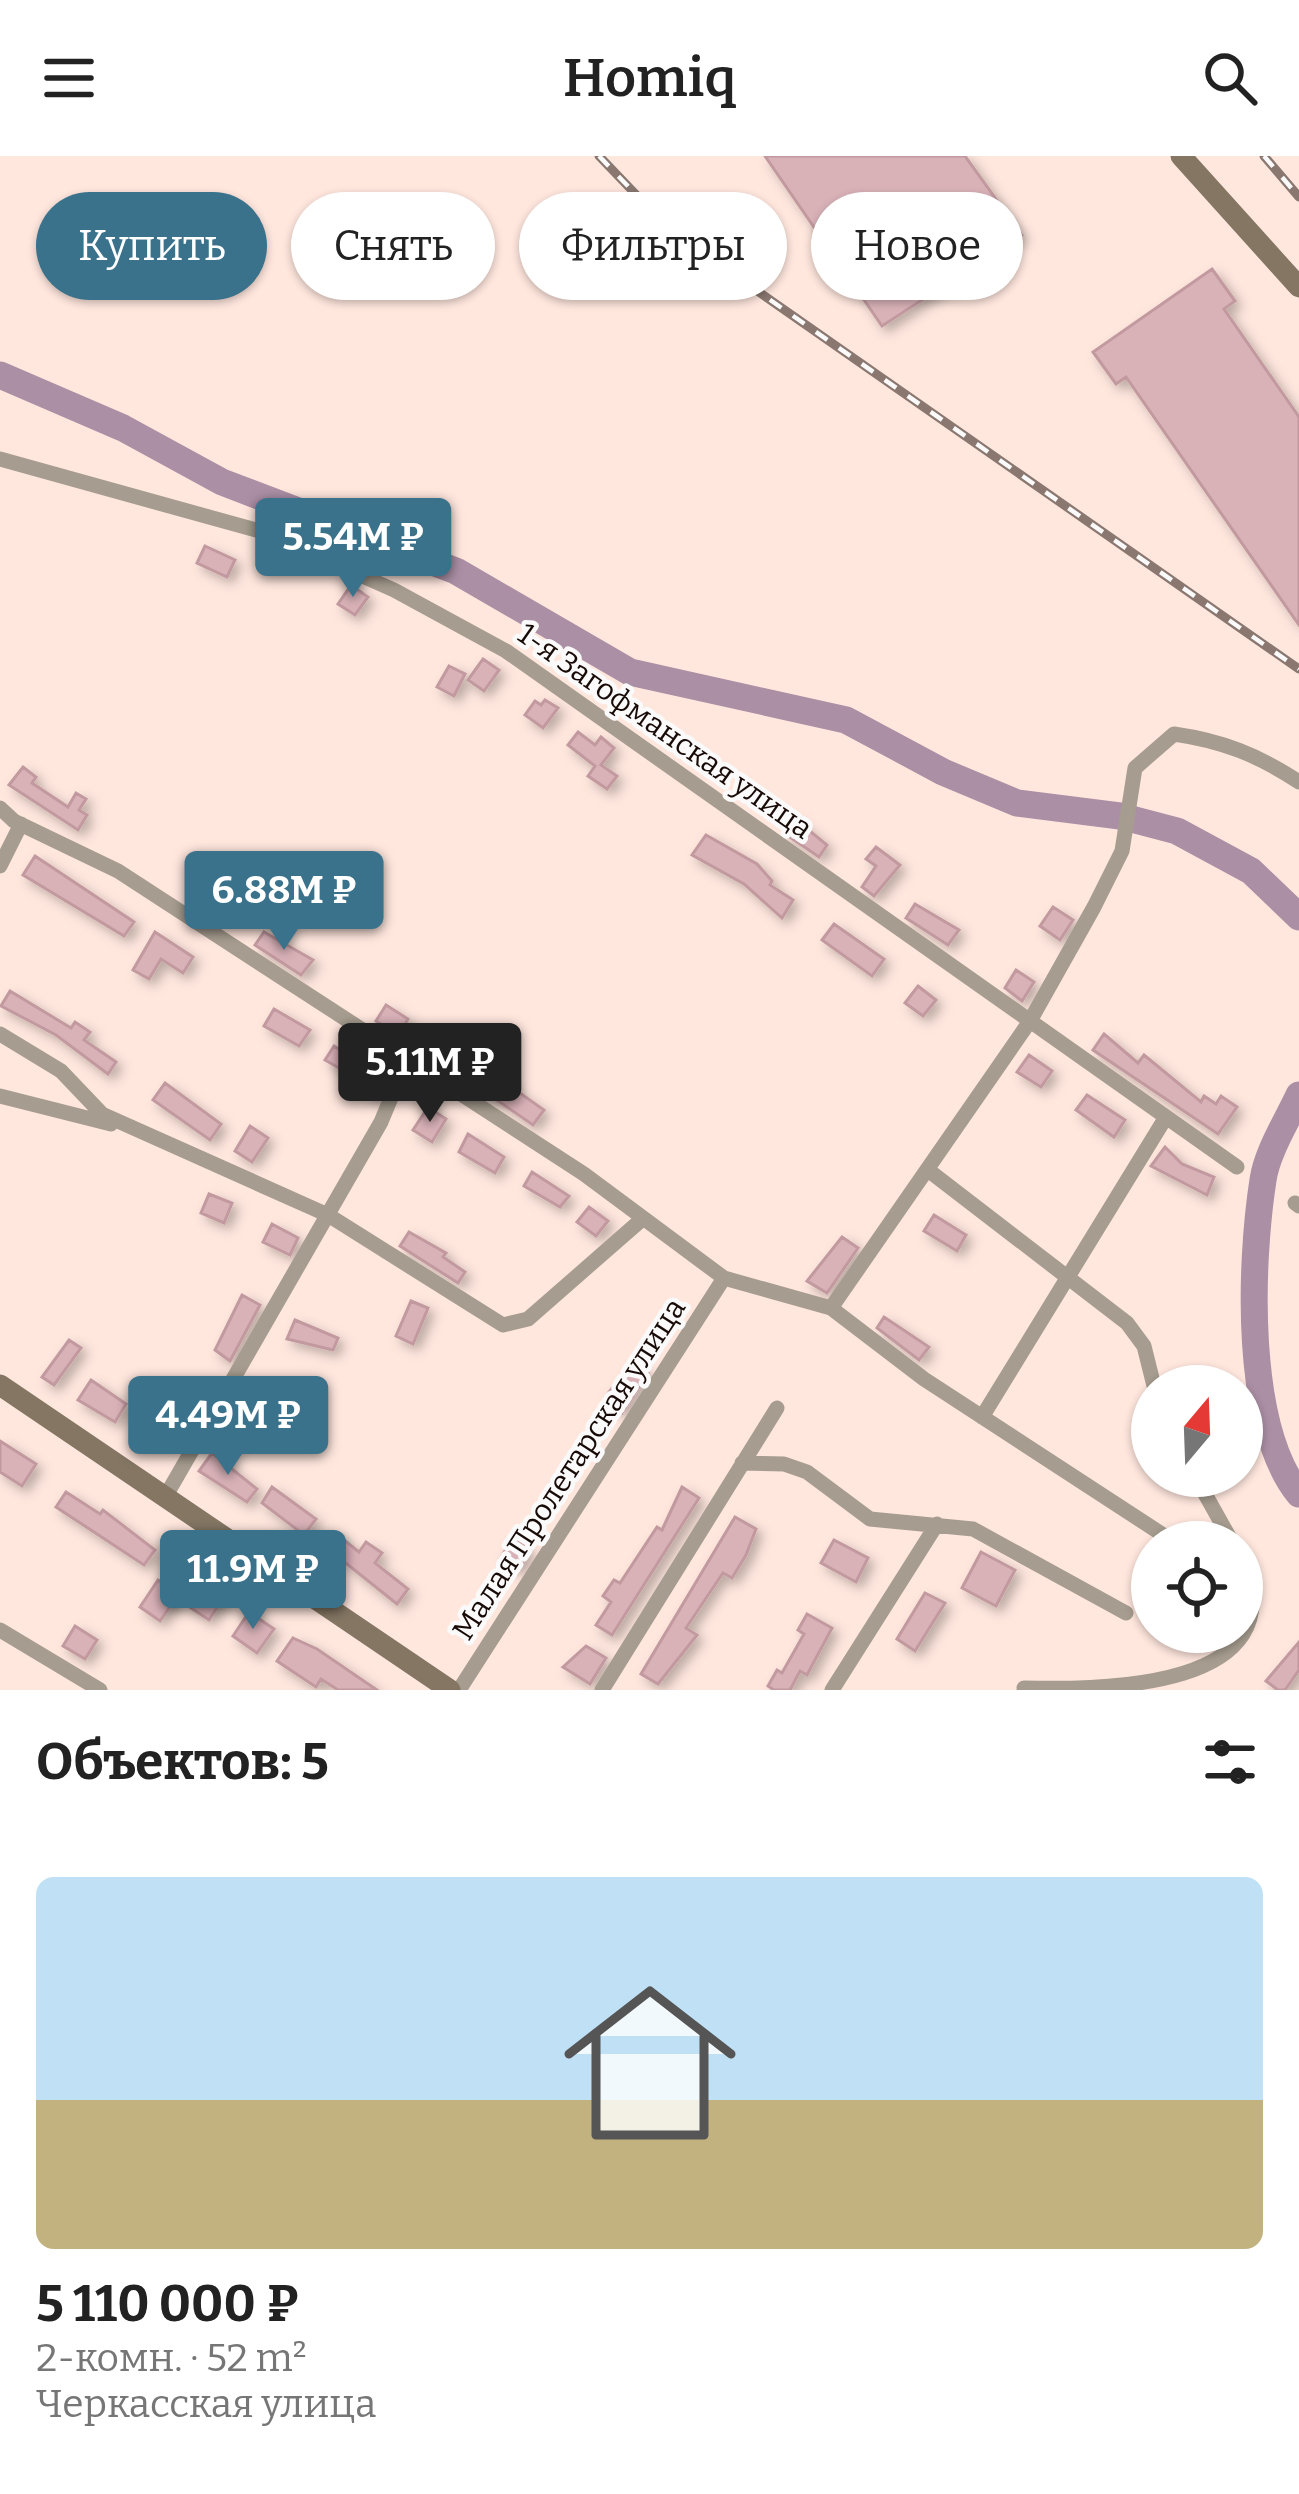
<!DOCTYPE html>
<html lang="ru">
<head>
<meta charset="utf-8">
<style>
  :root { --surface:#fff; --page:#f6f6f6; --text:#222; --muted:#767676; --accent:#3a728c }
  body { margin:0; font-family:Bitter,serif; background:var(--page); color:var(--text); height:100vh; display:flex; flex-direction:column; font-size:45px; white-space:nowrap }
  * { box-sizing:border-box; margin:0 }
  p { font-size:39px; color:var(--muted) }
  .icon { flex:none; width:66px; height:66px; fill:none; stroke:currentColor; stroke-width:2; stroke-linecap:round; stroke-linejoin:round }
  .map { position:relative; height:1534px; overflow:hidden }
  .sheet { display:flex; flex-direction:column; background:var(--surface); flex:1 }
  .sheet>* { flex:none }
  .guide { position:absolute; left:36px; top:36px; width:1227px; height:108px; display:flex; gap:24px }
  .needle { width:78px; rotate:19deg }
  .buttons { position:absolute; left:1131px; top:1209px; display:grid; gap:24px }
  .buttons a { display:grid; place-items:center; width:132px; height:132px; border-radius:50%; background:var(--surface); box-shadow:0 3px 9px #0004; font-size:60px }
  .price { position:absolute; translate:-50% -102px; padding:0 27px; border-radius:12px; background:var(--accent); color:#fff; font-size:39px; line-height:78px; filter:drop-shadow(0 3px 6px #0008) }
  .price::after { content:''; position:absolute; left:50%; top:72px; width:36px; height:27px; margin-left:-18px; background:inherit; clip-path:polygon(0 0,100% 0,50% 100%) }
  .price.current { background:#222; color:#fff }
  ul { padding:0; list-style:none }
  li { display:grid; align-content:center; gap:24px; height:636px; padding:0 36px }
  li span { display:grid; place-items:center; height:372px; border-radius:18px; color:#555 }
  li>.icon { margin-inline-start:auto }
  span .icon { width:216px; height:216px; fill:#fffc; stroke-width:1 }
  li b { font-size:51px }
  h2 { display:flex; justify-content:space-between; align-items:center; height:144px; padding:0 36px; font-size:51px }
  .pill { padding:0 42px; border-radius:54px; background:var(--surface); box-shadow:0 3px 9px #0004; font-size:42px; line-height:108px }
  .pill.current { background:var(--accent); color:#fff }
  header { display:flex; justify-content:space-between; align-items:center; height:156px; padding:0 36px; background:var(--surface); font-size:54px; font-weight:600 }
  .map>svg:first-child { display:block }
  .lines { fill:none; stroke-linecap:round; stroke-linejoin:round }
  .river { stroke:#ab8fa5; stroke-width:27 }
  .building { fill:#d9b2b8; stroke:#c1999f; stroke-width:3; filter:url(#shadow) }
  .minor { stroke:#a69c8f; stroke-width:15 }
  .secondary { stroke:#847663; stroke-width:21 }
  .rail-casing { stroke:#897770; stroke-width:9 }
  .rail { stroke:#fafafa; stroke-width:4.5; stroke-dasharray:14; stroke-linecap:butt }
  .labels { text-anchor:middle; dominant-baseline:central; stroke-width:9; stroke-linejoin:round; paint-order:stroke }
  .street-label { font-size:30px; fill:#180b07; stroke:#fafafa }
</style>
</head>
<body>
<header><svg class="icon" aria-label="menu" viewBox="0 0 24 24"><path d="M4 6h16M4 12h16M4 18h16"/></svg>Homiq<svg class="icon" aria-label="search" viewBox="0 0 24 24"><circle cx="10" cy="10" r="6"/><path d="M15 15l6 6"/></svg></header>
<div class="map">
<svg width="1299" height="1534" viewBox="0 0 1299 1534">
  <defs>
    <filter id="shadow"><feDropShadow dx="5.5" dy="5.5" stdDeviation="6" flood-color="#0004"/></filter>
  </defs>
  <rect width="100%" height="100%" fill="#ffe7de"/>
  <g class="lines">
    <path class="river" d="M0,219l123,53 99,54 234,89 174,101 216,48 97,52 74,31 103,13 57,15 74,40 48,46
      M1299,939c-12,26 -32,57 -36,85 -13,84 -19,246 36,314"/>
  </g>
  <path class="building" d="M765,0h200l57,79 -140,91z
    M1212,113l23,32 -11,8 75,108v208l-173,-248 -10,7 -23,-32z
    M205,390l30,14 -8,17 -30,-14z
    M351,429l17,12 -13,18 -17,-11z
    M483,503l16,11 -15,21 -16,-11z
    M449,510l16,8 -11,22 -17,-9z
    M545,544l13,8 -15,20 -18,-13 10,-14 6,4z
    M578,576l17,13 6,-8 13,11 -13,17 16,11 -10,13 -19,-13 7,-10 -27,-21z
    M23,611l13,10 -4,6 36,24 8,-14 10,6 -7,11 8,5 -9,15 -69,-45z
    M794,662l33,27 -8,12 -35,-24z
    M706,679l51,29 15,17 -2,4 23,15 -11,18 -38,-34 -52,-29z
    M876,691l24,18 -26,31 -12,-9 14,-21 -10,-7z
    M35,700l99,66 -10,14 -101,-61z
    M915,748l44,26 -11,15 -42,-27z
    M1053,751l20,13 -13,20 -20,-14z
    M834,768l50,35 -12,17 -50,-36z
    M155,776l38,25 -10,16 -22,-14 -12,20 -16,-9z
    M264,776l49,28 -12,15 -46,-30z
    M1016,814l18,12 -12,19 -17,-13z
    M918,830l18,14 -13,16 -18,-13z
    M10,835l61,37 4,-6 15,10 -6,8 32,22 -8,12 -52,-39 -55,-29z
    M386,849l22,14 -9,16 -23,-14z
    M274,853l36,21 -11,16 -35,-20z
    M1104,878l34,29 6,-8 57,47 3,-6 12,8 5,-8 16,11 -19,27 -125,-84z
    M334,890l52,33 -8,19 -13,-8 4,-5 -44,-25z
    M1029,899l23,16 -11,16 -24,-15z
    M486,913l58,41 -11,15 -58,-40z
    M165,927l56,41 -11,16 -57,-40z
    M1087,939l38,25 -11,17 -38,-27z
    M428,951l18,12 -14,23 -19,-12z
    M250,970l18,12 -16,24 -17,-11z
    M468,978l36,23 -9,16 -36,-21z
    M1165,991l17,17 32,13 -7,18 -56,-29z
    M532,1016l37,24 -9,11 -36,-21z
    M209,1038l23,9 -8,20 -23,-10z
    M589,1051l19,14 -12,15 -19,-14z
    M934,1059l32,20 -9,16 -33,-20z
    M272,1068l26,14 -8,17 -27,-13z
    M409,1076l37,21 -3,4 22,15 -7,11 -58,-37z
    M842,1081l16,11 -31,45 -20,-12z
    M242,1139l18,10 -30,56 -15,-11z
    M411,1145l17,7 -15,36 -17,-8z
    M884,1161l45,30 -10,13 -42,-32z
    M295,1164l43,18 -5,12 -46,-11z
    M69,1184l12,8 -27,37 -12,-8z
    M633,1206l15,11 -26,40 -17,-16z
    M91,1224l35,24 -11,18 -37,-22z
    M0,1285l36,23 -14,22 -22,-14z
    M212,1297l45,36 -10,13 -48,-31z
    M272,1331l44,32 -12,16 -42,-32z
    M682,1331l17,11 -87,137 -16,-10 15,-23 -8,-6 11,-16 6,3 37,-56 5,3z
    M66,1336l34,22 3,-4 52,40 -11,15 -88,-58z
    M735,1361l21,12 -10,26 -14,23 -9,-5 -37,55 11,7 -39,49 -17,-10z
    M338,1379l21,17 7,-10 16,11 -7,10 33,26 -11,15 -70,-56z
    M512,1383l18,11 -12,20 -18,-11z
    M834,1384l34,18 -12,24 -35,-19z
    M981,1396l34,18 -19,36 -34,-18z
    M158,1424l21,14 -19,27 -20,-14z
    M204,1425l21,14 -16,25 -21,-14z
    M925,1437l20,10 -30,48 -18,-12z
    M249,1456l25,17 -17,24 -24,-17z
    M807,1458l25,14 -25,47 -7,-4 -10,19h-16l-6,-4 9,-16 5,3 22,-39 -6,-4z
    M75,1470l22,14 -12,19 -22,-13z
    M293,1482l24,11 60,41h-39l-17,-11 -5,8 -39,-26z
    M1299,1486v28l-14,20h-7l-12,-9z
    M586,1490l20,12 -16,26 -27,-17z"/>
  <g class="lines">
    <path class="minor" d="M0,303l263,73 131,58 112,61 731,516
      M0,652l14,13 104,50 466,303 140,104 107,30 93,71 250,163
      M0,710l21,-42
      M0,878l61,37 41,43 226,101 175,110 25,-6 112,-98
      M0,940l111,28
      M928,1014l199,153 17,23 10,40
      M1295,1047l4,3
      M831,1152l199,-287 64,-114 28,-56 13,-83 39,-34c49,7 84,21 125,48
      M982,1261l184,-300
      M742,1307l42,1 23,8 63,47 103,10 153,84
      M1195,1320l37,66
      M164,1343l217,-377 26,-63
      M0,1474l100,60
      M1024,1532c76,2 275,2 218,-129
      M459,1534l265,-412
      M602,1534l175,-282
      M832,1534l105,-166"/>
    <path class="secondary" d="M1181,0l118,131
      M0,1229l450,305"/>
    <g class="rail-casing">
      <path id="rail" d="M599,0l47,49 67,55 586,409
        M1264,0l35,41"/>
    </g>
    <use href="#rail" class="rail"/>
  </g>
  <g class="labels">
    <g class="street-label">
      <text transform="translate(665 575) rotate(35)">1-я Загофманская улица</text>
      <text transform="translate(569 1313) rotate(-57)">Малая Пролетарская улица</text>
    </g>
  </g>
</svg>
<div class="buttons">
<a><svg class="needle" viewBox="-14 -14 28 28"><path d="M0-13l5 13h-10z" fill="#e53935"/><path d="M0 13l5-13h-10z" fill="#767676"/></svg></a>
<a><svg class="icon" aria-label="locate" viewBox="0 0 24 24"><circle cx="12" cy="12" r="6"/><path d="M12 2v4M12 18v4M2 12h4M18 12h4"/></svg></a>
</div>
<b class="price" style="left:353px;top:444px">5.54M ₽</b>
<b class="price" style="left:284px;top:797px">6.88M ₽</b>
<b class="price current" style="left:430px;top:969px">5.11M ₽</b>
<b class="price" style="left:228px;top:1322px">4.49M ₽</b>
<b class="price" style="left:253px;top:1476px">11.9M ₽</b>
<div class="guide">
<a class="pill current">Купить</a>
<a class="pill">Снять</a>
<a class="pill">Фильтры</a>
<a class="pill">Новое</a>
</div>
</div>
<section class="sheet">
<h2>Объектов: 5<svg class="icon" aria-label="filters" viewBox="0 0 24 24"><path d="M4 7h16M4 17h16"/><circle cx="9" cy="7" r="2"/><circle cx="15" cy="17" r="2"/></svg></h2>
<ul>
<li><span style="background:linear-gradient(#bfe0f5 60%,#c2b280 0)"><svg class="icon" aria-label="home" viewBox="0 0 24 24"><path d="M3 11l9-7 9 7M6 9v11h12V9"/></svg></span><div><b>5 110 000 ₽</b><p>2-комн. · 52 m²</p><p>Черкасская улица</p></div></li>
</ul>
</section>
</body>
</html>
